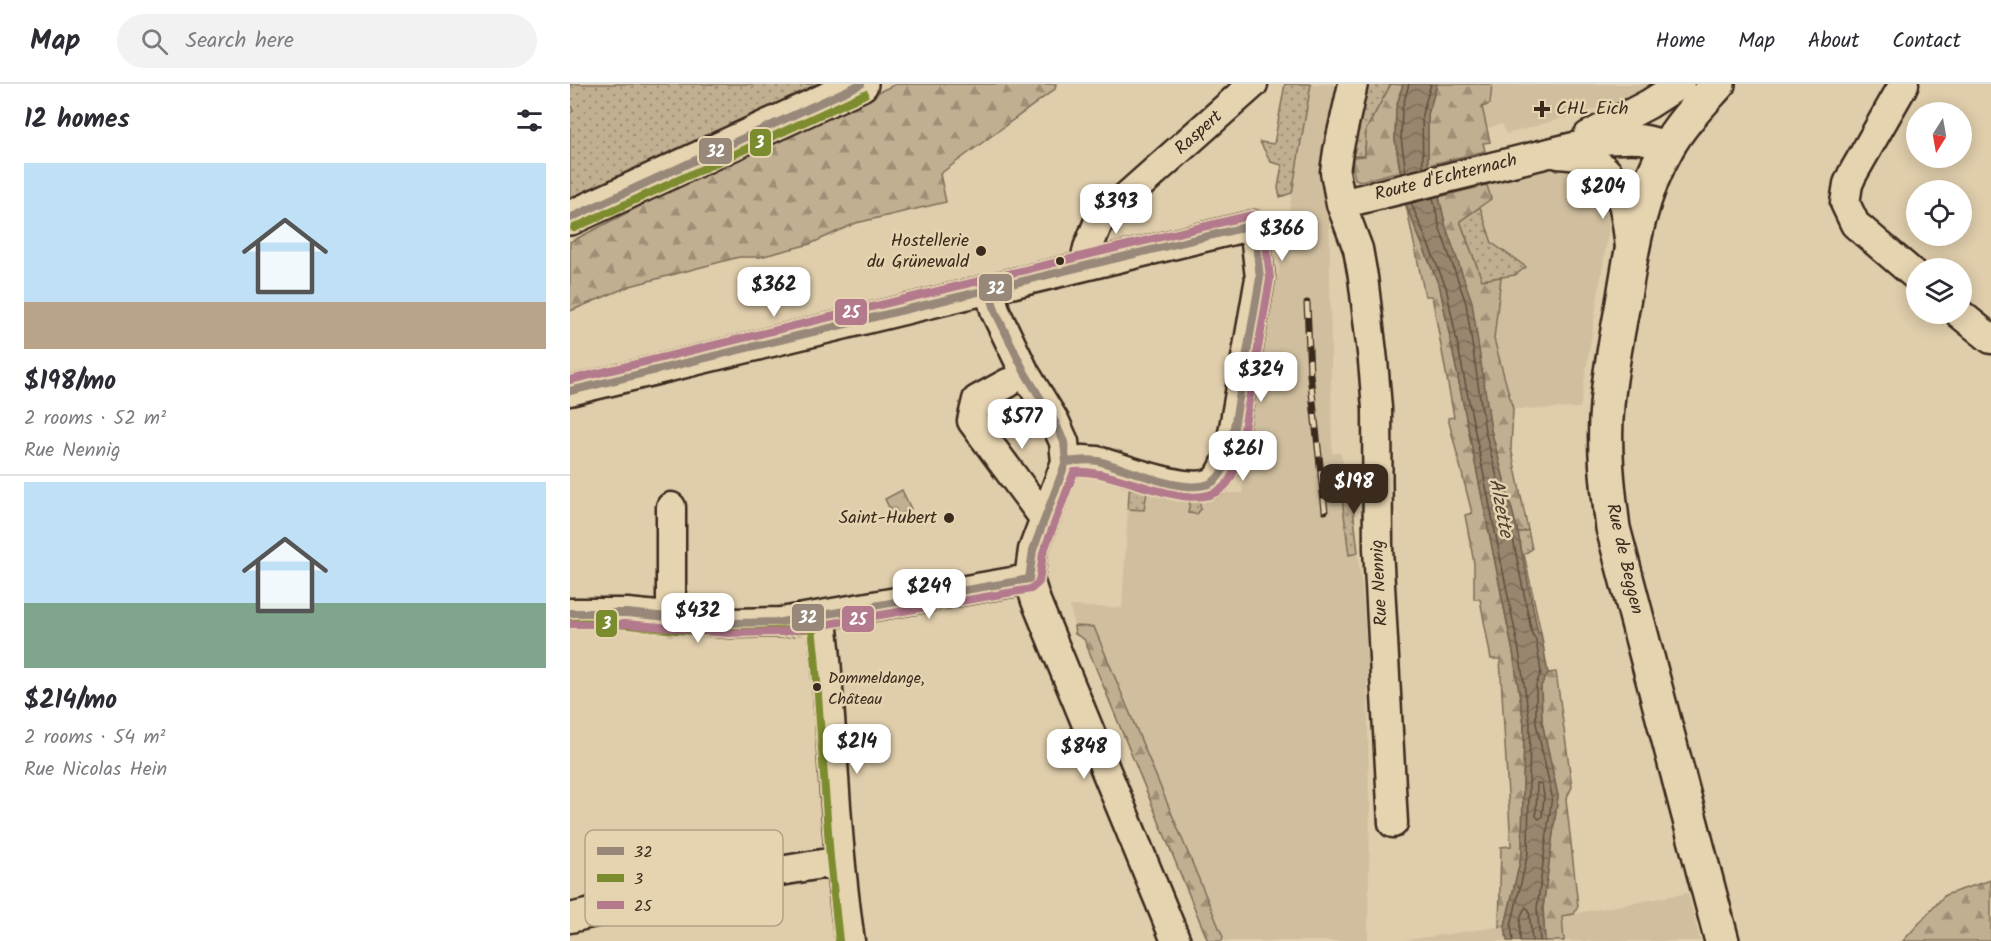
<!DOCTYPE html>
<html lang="en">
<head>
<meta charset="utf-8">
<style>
  :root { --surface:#fff; --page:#f2f2f3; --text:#2b2b33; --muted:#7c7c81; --line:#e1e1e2; --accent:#3b2a1e }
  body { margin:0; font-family:Kalam,sans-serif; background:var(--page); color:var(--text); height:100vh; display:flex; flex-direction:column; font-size:22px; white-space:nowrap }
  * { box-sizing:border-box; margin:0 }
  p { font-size:20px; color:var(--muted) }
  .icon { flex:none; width:33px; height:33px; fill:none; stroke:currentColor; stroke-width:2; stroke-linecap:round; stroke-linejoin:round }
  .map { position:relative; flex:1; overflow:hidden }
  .drawer { display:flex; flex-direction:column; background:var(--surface); width:570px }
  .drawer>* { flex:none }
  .needle { width:39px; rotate:191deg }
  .tools { position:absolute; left:1336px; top:18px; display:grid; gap:12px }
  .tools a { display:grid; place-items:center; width:66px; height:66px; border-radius:50%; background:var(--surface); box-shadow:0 3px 15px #0003; font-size:30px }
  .price { position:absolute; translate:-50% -51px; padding:0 14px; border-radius:12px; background:#fff; color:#222; font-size:20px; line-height:39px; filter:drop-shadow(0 2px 3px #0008) }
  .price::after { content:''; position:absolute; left:50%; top:36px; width:18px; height:14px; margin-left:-9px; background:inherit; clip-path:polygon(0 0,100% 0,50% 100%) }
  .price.active { background:var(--accent); color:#fff }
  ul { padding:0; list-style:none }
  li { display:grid; align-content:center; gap:12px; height:318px; padding:0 24px }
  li+li { border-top:2px solid var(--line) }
  li span { display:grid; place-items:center; height:186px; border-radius:0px; color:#555 }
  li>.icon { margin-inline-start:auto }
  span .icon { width:108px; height:108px; fill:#fffc; stroke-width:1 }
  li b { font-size:26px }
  h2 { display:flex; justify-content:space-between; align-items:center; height:72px; padding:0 24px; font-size:26px }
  header { display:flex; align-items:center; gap:36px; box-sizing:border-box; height:84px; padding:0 30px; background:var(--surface); border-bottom:2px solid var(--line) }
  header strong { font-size:28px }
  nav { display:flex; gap:33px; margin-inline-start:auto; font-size:21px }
  .search { width:420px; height:54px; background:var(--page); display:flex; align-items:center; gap:15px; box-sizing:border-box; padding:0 21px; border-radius:33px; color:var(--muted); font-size:22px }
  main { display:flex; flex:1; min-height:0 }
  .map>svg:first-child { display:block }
  .built { fill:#d0be9e }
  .grass { fill:url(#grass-dots); stroke:#7e6c58; stroke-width:1.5 }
  .forest { fill:url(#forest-firs); stroke:#7e6c58; stroke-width:1.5 }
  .park { fill:url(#park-crowns); stroke:#7e6c58; stroke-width:1.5 }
  .water { fill:url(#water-waves); stroke:#73614e; stroke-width:1.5 }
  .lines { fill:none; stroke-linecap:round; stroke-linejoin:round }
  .shore { stroke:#604f3e; stroke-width:1.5 }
  .minor-casing { stroke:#3b2a1e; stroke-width:33 }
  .major-casing { stroke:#3b2a1e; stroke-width:38 }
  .minor { stroke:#e6d4b1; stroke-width:28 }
  .major { stroke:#e6d4b1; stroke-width:33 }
  .rail-casing { stroke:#3b2a1e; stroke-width:7 }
  .rail { stroke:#e6d4b1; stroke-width:4.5; stroke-dasharray:14; stroke-linecap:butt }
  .bus-1-casing { stroke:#e6d4b1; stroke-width:12 }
  .bus-2-casing { stroke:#e6d4b1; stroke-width:12 }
  .bus-3-casing { stroke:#e6d4b1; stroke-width:12 }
  .bus-1 { stroke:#978879; stroke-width:8 }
  .bus-2 { stroke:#7b8c2e; stroke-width:8 }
  .bus-3 { stroke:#b3798c; stroke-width:8 }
  .poi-dot { fill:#3b2a1e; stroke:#e6d4b1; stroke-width:2 }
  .labels { text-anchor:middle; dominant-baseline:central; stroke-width:5; stroke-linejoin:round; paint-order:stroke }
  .bus-label { font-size:16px; fill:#3b2a1e; stroke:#e6d4b1; text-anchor:start }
  .poi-label { font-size:18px; fill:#3b2a1e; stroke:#e6d4b1; text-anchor:end }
  .street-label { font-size:18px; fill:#3b2a1e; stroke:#e6d4b1 }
  .water-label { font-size:20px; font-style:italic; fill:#524132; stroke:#e6d4b1 }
  .key { fill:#e6d4b1; stroke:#b3a185; stroke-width:1.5 }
  .key-label { font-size:16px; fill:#3b2a1e }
  .line-badge { stroke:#e6d4b1; stroke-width:2 }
  .badge-label { font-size:16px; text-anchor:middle; font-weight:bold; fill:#fff }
</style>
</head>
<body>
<header>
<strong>Map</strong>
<div class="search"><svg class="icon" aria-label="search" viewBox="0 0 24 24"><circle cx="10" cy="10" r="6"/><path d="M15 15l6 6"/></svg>Search here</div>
<nav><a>Home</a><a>Map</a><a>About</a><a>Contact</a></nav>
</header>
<main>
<section class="drawer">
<h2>12 homes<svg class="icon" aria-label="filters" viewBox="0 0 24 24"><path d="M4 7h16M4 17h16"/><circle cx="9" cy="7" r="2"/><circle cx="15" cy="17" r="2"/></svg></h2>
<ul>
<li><span style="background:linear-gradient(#bfe0f5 75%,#b9a48a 0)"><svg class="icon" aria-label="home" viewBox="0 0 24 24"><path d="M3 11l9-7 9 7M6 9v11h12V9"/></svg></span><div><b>$198/mo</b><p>2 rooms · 52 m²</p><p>Rue Nennig</p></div></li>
<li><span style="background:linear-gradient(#bfe0f5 65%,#7fa58c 0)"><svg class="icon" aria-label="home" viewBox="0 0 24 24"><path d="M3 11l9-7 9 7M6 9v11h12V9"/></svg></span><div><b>$214/mo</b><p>2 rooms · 54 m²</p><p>Rue Nicolas Hein</p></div></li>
</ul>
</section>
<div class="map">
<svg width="1421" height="857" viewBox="0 0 1421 857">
  <defs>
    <pattern id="grass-dots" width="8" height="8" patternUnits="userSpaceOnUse" patternTransform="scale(1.5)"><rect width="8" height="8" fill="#c1af91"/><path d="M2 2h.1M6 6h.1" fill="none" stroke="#9e8f76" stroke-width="1.8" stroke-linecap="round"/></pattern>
    <pattern id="forest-firs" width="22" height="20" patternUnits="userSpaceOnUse" patternTransform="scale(1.5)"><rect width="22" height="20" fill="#c1af91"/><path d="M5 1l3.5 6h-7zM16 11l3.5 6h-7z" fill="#9e8f76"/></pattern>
    <pattern id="park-crowns" width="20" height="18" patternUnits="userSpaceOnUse" patternTransform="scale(1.5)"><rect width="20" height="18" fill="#c1af91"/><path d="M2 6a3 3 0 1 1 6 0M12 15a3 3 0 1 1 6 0" fill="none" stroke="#9e8f76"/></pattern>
    <pattern id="water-waves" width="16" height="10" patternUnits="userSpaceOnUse" patternTransform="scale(1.5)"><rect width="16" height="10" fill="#98866e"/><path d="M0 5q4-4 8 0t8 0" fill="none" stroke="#7d6e5a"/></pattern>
  </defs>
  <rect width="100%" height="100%" fill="#dfcdab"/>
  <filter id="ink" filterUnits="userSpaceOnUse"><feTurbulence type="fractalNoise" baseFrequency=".0167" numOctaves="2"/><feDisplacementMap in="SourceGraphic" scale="12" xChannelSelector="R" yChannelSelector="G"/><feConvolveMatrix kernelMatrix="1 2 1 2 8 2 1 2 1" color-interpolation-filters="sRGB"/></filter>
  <g filter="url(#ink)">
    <path class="built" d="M741,0h34l-16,101 3,268h8l9,25 2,12 -10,1 8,64 9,-1 5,44 4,60 2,144 1,2 -2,137h-146l1,-4 -129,-310 -20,-1 -4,-20 52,2 6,-99 16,1 3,-18 44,10 -3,11h9l4,-4 -2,-9 28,-7h15l4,-37z
      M922,0h171l-20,12 -137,38 -4,-10 -15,4 -5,-21 8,-3z
      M1002,84l17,8 13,13 9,25 -31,194 -67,1 -19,-70 7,-62 14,-2 10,-8 -33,-24 -12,-36 11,-8 -4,-14 53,-14z
      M1118,809l12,48h-136l-3,-25z
      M935,842l2,15h-107z"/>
    <path class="grass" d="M0,0h257l-257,117v-88l3,-2 -3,-7z
      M715,0h26l-19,109 -12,4 -2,-9 4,-23 -11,-3 -11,-20 14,2z
      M794,0h27l-25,46 -1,26h-18z
      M910,123l12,36 34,24 -11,8 -33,5 -22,-59z
      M560,396l69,20 2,9 -4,5 -9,-1 2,-11 -43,-10 -3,18 -16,-1z
      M771,406h10l7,63 -9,2z
      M958,446l4,19 -8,5 17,79 -3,1 -20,-101z"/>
    <path class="forest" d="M326,0h160l-1,5 -115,85 6,28 -90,21 -46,21 -50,13h-21l-109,29 -60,25v-69l162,-83z
      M821,0l12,1 -7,23 -1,31 5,32 -39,10 -6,-2 -3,-14 1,-8 12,-1 1,-26z
      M867,0h55l-2,20 -8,3 8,35 -7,1 2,8 -57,14v-51z
      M917,101l4,14 -31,22 22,59 19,-3 -7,62 19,70 -2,39 17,82 -10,3 -27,-103 -52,-233z
      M836,121l34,83 73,364 11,72 -2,129 -17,73 -6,1 2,-80 10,-1 -11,-187h-9l-11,-60h-6v-36l-9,-48 7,-2 -24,-95 6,-1 -22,-121h-7z
      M504,542l20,1 129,310 -1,4h-14l-124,-302 -9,-5z
      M986,588l16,115 -6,12 12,107 -4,8 -12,2 2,25h-19l-2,-33 15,-112 -16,-74 -1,-36 7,-13z
      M1421,796v61h-88l42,-46z"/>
    <path class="park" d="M332,406l9,19 -17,9 -9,-19z"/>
    <path class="water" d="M833,0h34l-9,30v51l11,32 7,30 26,75 19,128 27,103 20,100h3l7,40 -7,13 1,36 16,74 -15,112 2,33h-38l-2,-15 17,-73 2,-129 -11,-72 -73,-364 -34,-83 -11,-66 1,-31z"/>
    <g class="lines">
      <path class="shore" d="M853,84l-1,-54 9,-30
        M836,88l-5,-34 1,-29 7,-25
        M863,114l7,31 26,74 19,128 27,103 20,100 4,6 5,32 -5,13v38l16,73 -15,112 3,33
        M841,119l35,84 73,364 11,72 -2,130 -17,73 2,15
        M967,699l5,1 2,12 -2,21 -3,2 -3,-3z
        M950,857c0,-12 -2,-25 6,-34l3,3 3,31"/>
      <g class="minor-casing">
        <path id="minor" d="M783,0l-15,67 -3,21 6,32 17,45 5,28 10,84 4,47 1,140 15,275
          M1334,0l-52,91 -4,9 -3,19 10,21 62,53
          M1018,52l61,-32 31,-20
          M988,70c10,1 24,1 33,6 33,16 35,56 39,87
          M771,120l261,-64c23,-1 44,-5 65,8
          M514,182l4,-18 11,-27 154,-137
          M419,206l7,23 29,60 30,49 9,20 2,20 -33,88 -4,29 7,22 140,340
          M1390,230l31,25
          M438,299l-31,17 -5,21 72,97
          M0,307l684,-166 6,53 -31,178c-4,10 -8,22 -18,27 -24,11 -88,-15 -114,-22l-14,-1 -17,2
          M101,423v112
          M0,529h57l102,10 52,-1 248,-43
          M251,533c6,33 6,66 9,100 5,75 9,150 20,224
          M0,834l180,-42 90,-15"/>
      </g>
      <g class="major-casing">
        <path id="major" d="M1148,0c-18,20 -38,40 -51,64 -26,45 -35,98 -43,149 -6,35 -14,72 -17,108 -4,41 1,83 6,123l109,413
          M0,134l291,-134"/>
      </g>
      <use href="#minor" class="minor"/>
      <use href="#major" class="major"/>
      <g class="rail-casing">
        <path id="rail" d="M737,219l3,71 15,137"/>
      </g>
      <use href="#rail" class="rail"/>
      <g class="bus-1-casing">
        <path id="bus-1" d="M0,134l291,-134
          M0,307l684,-166
          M496,378c11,-1 22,-3 32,-1 29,7 86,35 113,22 10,-5 14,-18 18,-27l31,-178 -6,-53
          M0,529h57l102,10 52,-1 248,-43 4,-29 33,-88 -2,-20 -9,-20 -30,-49 -29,-60 -7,-23"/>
      </g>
      <g class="bus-2-casing">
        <path id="bus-2" d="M4,144l291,-134
          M241,535l4,36 15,203 9,83
          M1,539c35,-2 70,4 105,7 49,3 97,3 146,-3"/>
      </g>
      <g class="bus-3-casing">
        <path id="bus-3" d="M0,296l682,-165 8,1 4,7 6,56 -31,179c-4,11 -8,24 -18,31 -33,26 -108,-22 -147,-17l-31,81 -4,29 -8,7 -249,43 -54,1 -102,-9h-56"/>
      </g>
      <use href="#bus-1" class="bus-1"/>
      <use href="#bus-2" class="bus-2"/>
      <use href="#bus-3" class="bus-3"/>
    </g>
  </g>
  <g class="poi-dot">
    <path d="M969 16h6v6h6v6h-6v6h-6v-6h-6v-6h6z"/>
    <circle cx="411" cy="167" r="6"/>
    <circle cx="490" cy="177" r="5"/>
    <circle cx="379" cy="434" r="6"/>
    <circle cx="247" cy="603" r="5"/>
  </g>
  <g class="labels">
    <g class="bus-label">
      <text x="258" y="594">Dommeldange,<tspan x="258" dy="21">Château</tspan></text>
    </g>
    <g class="poi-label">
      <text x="986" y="25" text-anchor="start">CHL Eich</text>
      <text x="399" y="157">Hostellerie<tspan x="399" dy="21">du Grünewald</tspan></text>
      <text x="367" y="434">Saint-Hubert</text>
    </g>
    <g class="street-label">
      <text transform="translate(629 49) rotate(-42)">Raspert</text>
      <text transform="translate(876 94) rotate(-14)">Route d'Echternach</text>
      <text transform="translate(1054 475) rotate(77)">Rue de Beggen</text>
      <text transform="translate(810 499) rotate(-93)">Rue Nennig</text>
    </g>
    <g class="water-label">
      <text transform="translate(930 424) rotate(79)">Alzette</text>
    </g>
  </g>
  <rect x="15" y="746" width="198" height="96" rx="9" class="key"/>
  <rect x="27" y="763" width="27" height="8" fill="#978879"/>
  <rect x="27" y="790" width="27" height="8" fill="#7b8c2e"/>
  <rect x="27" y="817" width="27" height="8" fill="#b3798c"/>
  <g class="key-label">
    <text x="64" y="773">32</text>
    <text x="64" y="800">3</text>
    <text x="64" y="827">25</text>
  </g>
  <g class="line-badge">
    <rect x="179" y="44" width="23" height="29" rx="6" fill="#7b8c2e"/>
    <rect x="128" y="53" width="35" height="28" rx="6" fill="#978879"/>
    <rect x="408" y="189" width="35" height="29" rx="6" fill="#978879"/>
    <rect x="264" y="214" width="34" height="28" rx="6" fill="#b3798c"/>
    <rect x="221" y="519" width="34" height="29" rx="6" fill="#978879"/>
    <rect x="271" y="521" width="34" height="28" rx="6" fill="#b3798c"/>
    <rect x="25" y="525" width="23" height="29" rx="6" fill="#7b8c2e"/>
  </g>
  <g class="badge-label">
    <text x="190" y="64">3</text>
    <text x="146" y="73">32</text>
    <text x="426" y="210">32</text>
    <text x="281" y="234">25</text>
    <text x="238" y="539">32</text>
    <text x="288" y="541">25</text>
    <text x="37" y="545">3</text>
  </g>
</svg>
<div class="tools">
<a><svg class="needle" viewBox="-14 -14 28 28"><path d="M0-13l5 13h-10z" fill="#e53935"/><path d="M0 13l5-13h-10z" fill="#7c7c81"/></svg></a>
<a><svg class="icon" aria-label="locate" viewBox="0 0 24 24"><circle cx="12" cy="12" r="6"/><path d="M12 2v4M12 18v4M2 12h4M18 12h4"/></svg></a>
<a><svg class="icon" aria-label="layers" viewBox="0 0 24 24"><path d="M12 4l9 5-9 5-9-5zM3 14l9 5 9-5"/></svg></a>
</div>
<b class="price" style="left:1033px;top:136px">$204</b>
<b class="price" style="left:546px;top:151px">$393</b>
<b class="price" style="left:712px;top:178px">$366</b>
<b class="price" style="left:204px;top:234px">$362</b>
<b class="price" style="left:691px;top:319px">$324</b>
<b class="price" style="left:452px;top:366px">$577</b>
<b class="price" style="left:673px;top:398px">$261</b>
<b class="price active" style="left:784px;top:431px">$198</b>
<b class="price" style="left:359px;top:536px">$249</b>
<b class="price" style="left:128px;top:560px">$432</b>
<b class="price" style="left:287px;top:691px">$214</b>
<b class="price" style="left:514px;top:696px">$848</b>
</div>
</main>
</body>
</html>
